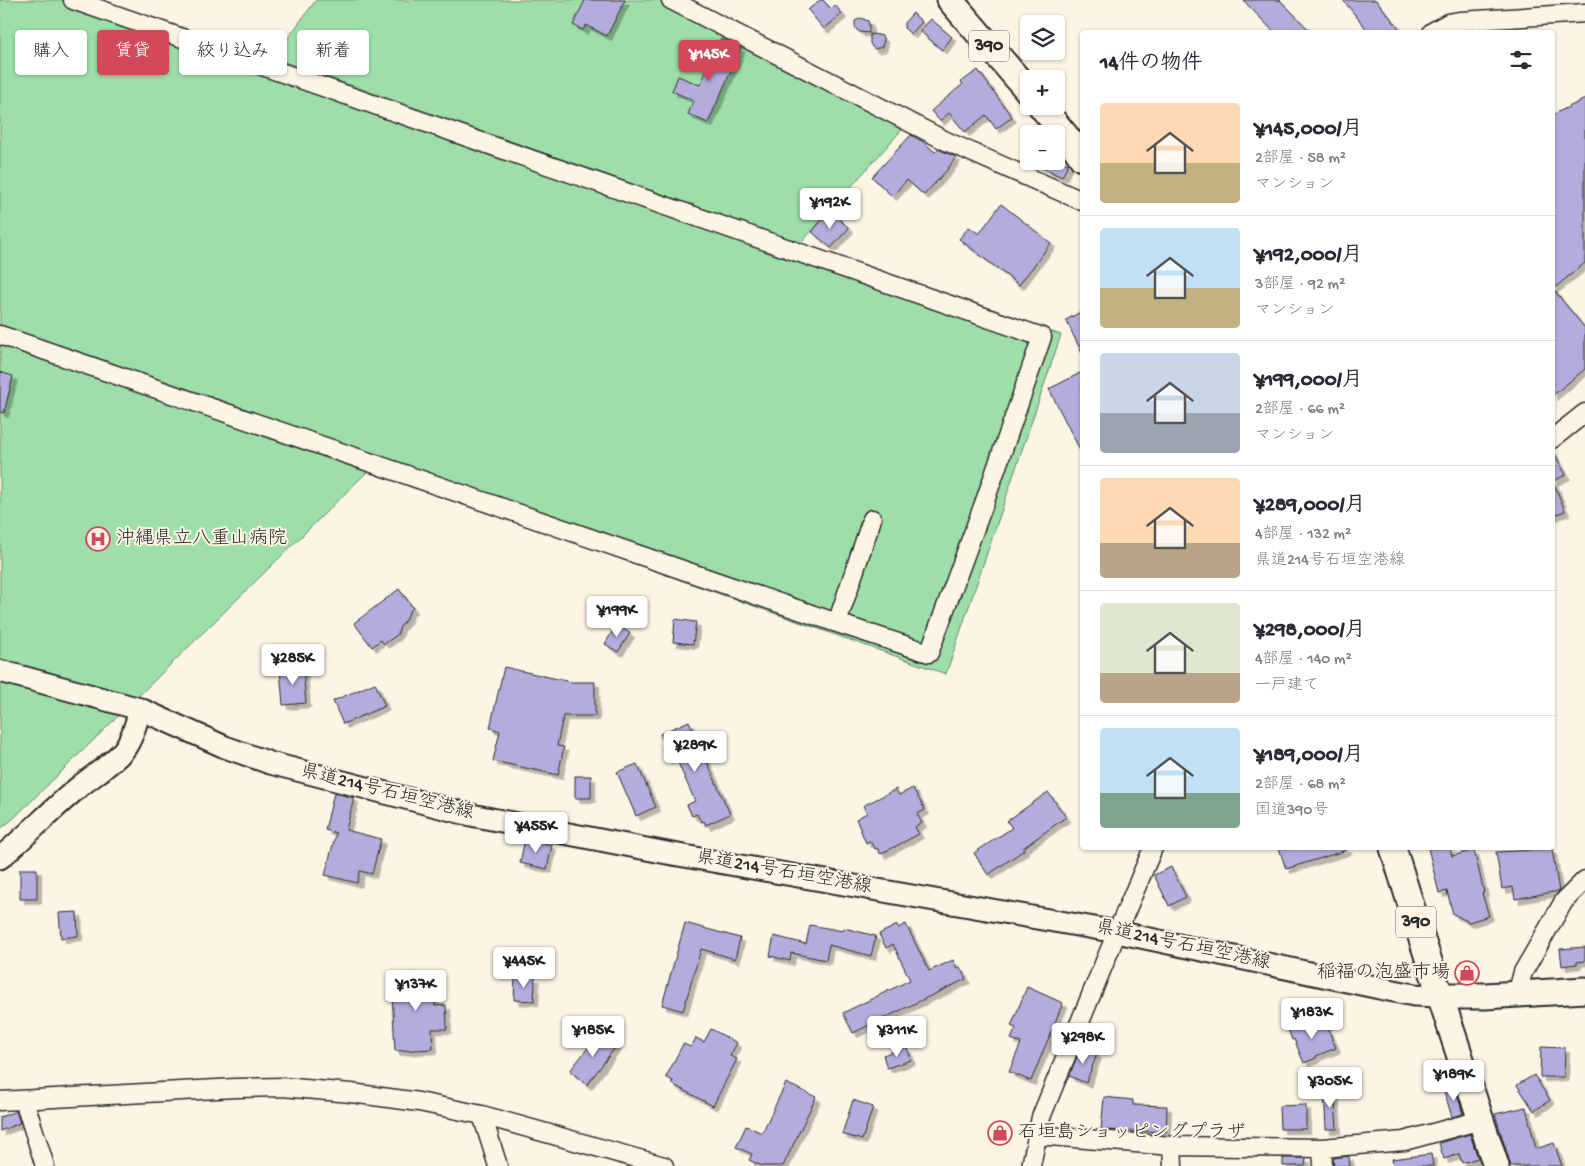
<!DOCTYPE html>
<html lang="ja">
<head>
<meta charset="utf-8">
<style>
  :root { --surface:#fff; --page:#f7f7f7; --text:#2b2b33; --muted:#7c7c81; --line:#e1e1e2; --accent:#d1495b }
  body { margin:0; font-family:"Gochi Hand","Klee One",sans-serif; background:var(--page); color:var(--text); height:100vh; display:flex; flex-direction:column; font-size:19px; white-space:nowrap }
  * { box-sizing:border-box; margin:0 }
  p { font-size:16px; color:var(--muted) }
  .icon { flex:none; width:28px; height:28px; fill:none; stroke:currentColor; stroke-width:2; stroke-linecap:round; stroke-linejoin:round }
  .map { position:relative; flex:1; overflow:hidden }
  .details { position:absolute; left:1080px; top:30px; width:475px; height:820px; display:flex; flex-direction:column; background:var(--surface); border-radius:5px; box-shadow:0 1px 4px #0004 }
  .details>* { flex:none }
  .guide { position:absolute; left:15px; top:30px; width:475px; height:45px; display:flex; gap:10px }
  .fabs { position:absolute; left:1020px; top:15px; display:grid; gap:10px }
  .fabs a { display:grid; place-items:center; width:45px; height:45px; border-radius:5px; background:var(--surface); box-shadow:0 1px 4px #0004; font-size:25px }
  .price { position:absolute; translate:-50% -42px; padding:0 11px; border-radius:5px; background:#fff; color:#222; font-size:16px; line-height:32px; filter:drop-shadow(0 1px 2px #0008) }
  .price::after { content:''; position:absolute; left:50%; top:30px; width:15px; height:11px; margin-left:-8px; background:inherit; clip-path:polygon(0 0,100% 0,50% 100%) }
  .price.selected { background:var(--accent); color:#fff }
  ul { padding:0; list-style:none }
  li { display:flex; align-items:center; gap:15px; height:125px; padding:0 20px }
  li+li { border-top:1px solid var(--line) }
  li span { display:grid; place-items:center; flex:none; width:140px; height:100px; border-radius:5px; color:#555 }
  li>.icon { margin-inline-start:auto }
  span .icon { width:60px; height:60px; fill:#fffc; stroke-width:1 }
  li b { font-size:21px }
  h2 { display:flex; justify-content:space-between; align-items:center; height:60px; padding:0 20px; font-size:21px }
  .chip { padding:0 18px; border-radius:5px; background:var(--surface); box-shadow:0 1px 4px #0004; font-size:18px; line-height:45px }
  .chip.selected { background:var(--accent); color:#fff }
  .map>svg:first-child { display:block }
  .green { fill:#9edfa9; stroke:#64856a }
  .building { fill:#b3acdd; stroke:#2b2b2b; filter:url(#shadow) }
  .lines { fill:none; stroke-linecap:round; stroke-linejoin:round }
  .minor-casing { stroke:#2b2b2b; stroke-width:21 }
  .major-casing { stroke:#2b2b2b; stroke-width:25 }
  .highway-casing { stroke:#2b2b2b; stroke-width:29 }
  .minor { stroke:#fcf5e5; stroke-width:18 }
  .major { stroke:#fcf5e5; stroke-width:21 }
  .highway { stroke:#fcf5e5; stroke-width:25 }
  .labels { text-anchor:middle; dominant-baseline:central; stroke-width:4; stroke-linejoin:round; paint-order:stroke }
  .shield { fill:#fcf5e5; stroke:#6a6863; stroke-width:1 }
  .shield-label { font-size:18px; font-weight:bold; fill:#2b2b2b }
  .poi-label { font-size:19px; fill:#2b2b2b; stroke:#fcf5e5; text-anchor:start }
  .street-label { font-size:19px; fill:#2b2b2b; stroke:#fcf5e5 }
</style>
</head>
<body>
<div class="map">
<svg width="1585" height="1166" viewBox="0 0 1585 1166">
  <defs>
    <filter id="shadow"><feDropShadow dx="4.5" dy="4.5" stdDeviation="0" flood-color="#0004"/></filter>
  </defs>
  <rect width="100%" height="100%" fill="#fcf5e5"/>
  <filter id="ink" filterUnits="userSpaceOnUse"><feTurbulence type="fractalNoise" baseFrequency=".02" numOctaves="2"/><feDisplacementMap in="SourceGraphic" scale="10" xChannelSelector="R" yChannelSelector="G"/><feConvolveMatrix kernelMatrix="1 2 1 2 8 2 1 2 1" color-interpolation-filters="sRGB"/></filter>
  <g filter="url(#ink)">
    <path class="green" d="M0,0h101l960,335 -115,339 -577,-204 -356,349 -13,10z
      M316,0h344l245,126 -104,117 -528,-185z"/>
    <path class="building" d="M585,0h40l-18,36 -21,-11 -3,5 -10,-5z
      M820,0h3l8,9 4,-4 7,9 -18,15 -16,-19z
      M1243,0h37l31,32h-37z
      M1343,0h33l26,32h-33z
      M913,13l9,9 -11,12 -7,-6v-5z
      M861,18l7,3 1,3v9l-9,-1 -3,-2 -2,-3v-6z
      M931,19l21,18 -10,13 -22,-19z
      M870,34l9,1 3,1 2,4 -2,7 -7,2 -3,-2 -2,-4z
      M721,39l20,9 -33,75 -20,-9 6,-13 -22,-10 6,-15 22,9z
      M978,70l34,47 -16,12 -10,-14 -21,17 -16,-19 -9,8 -9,-10 32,-27 -2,-2z
      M1585,99v164l-32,26 32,39v41l-33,27v-281z
      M911,135l11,6 13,11 3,-3 18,8 -9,13 -23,25 -17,-15 -15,16 -20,-19z
      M1029,161h32l7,3 -6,13z
      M1001,204l50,39 -32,42 -60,-46 10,-12 10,7z
      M830,211l19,17 -18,20 -19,-16z
      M1082,311v42l-16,-33z
      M0,372l13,4 -9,37 -4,-1z
      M1082,372v82l-33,-65z
      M1552,449l14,26 -13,6 12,30 -13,5z
      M399,589l14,19 -4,4 -2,6 -7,9 -3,8 -13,9 -3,-4 -9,7 -18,-24z
      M675,619l21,3 -3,22 -20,-2z
      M616,625l14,8 -12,19 -13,-8z
      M504,667l67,15h24v34h-32l-6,30 7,1 -6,28 -65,-14 7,-30 -10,-3z
      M303,668l3,35 -23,2 -3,-36z
      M375,683l10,23 -42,18 -10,-23z
      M689,721l41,93 -24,11 -2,-4 -3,1 -4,-8 -5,2 -5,-11 8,-4 -20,-45 -8,3 -5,-11 4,-2 -6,-12z
      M637,764l19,43 -20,9 -19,-44z
      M575,776h16v22h-16z
      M913,788l12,22 -8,4 5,9 -7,4 4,7 -38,20 -4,-6 -2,1 -5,-8 -4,2 -10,-24 11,-6 -4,-7 33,-17 3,6z
      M1048,792l18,25 -43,31 1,2 -36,25 -14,-22 38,-25 -5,-7z
      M334,793l20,5 -8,32 35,9 -9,35 -12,-3 -3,12 -32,-8 11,-42 -11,-3z
      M525,839l27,6 -5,24 -27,-6z
      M1279,848h68v2l-61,19z
      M1428,848h22l2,8 22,-6 10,42 -2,1 7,23 -20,6 -16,-8 -6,-23 -8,2z
      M1552,849l7,42 -44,8 -2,-12 -11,2 -6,-37z
      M1171,867l15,30 -17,9 -15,-31z
      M20,869h17v30h-17z
      M77,912l1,24 -17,2 -2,-25z
      M685,923l55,15 -5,21 -34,-10 -18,62 -21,-6z
      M906,924l23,47 24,-11 4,9 3,-2 6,12 -113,54 -10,-20 67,-33 -17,-36 -7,4 -7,-14 18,-9 1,3z
      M810,925l33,6 1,-3 32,8 -5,20 -42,-11 -3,15 -35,-7 -1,8 -20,-5 4,-20 32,8z
      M1585,947v14l-8,1v2l-15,2 -2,-17z
      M416,973v2l17,-1 2,32 11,-1 1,24h-15l1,20 -38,2 -4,-77z
      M515,976l20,1 -1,24 -20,-1z
      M1027,987l36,16 -32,78 -22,-9 12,-29 -10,-4 5,-11 -5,-2z
      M1300,1022l4,9 21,-9 11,26 -20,8v2l-12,5 -10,-24 -2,1 -5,-14z
      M711,1029l26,14 -7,13 7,3 -24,47 -41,-22 1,-3 -7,-4 17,-33 8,3 5,-9 8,4z
      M600,1032l17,13 -30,40 -17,-14z
      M907,1047l4,13 -24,8 -4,-13z
      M1081,1047l16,7 -11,29 -17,-7z
      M1541,1047l24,1 -1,29h-24z
      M1534,1075l16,25 -16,11 -17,-26z
      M786,1083l30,14 -33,69h-21l-13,-6 3,-6 -16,-7 10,-21 16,7z
      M1455,1087l8,27 -11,3 -8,-26z
      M1334,1088l3,41h-11l-2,-40z
      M1104,1097l29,3v5l34,1 -1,26 -65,-2z
      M853,1100l20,7 -11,33 -20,-6z
      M1306,1105v24h-26l-1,-23z
      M1526,1107l10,42 18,-6 8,23h-51l-16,-52z
      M16,1111l4,12 -20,8v-14z
      M1470,1134l8,24 -16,5 -3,-9 -15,5 -5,-16z
      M1431,1154l2,12h-40l-1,-7z
      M1349,1156l1,10h-16l-1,-8z
      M1283,1158h23l-1,8h-22z"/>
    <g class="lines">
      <g class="minor-casing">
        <path id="minor" d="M671,0l275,141 136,60
          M1432,32l16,-9 13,-2 124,-8
          M0,335l837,288 92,30 57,-155 56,-161 -969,-337
          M1552,439l33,-26
          M837,623l35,-104
          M1517,994l6,-22 41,-71 21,-21
          M24,1100l21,66
          M0,1101l235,-13 47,-1 69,6 68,9 63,13 182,51
          M482,1115l16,51
          M1037,1135l135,11 150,2 82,-7 77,-21
          M1172,1146l1,20
          M1322,1148l1,18
          M1031,1166l10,-49 76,-185 36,-84"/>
      </g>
      <g class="major-casing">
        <path id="major" d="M0,671l140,38 85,38 45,16 201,52 196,38 450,79 272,58 25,5 25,1
          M0,858c28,-23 52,-49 80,-72 14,-11 30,-21 42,-34 10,-12 14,-28 18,-43"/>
      </g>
      <g class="highway-casing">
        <path id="highway" d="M950,0l79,92
          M1041,106l30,36 11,16
          M1393,848c33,106 68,212 103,318
          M1439,996h46l100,-6"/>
      </g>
      <use href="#minor" class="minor"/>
      <use href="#major" class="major"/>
      <use href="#highway" class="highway"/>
    </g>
  </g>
  <defs>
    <g id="hospital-ring" transform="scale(1.25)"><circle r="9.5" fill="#fcf5e5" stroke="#d1495b" stroke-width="1.5"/><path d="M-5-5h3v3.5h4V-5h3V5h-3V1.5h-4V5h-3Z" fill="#d1495b"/></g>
    <g id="shop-ring" transform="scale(1.25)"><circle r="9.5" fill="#fcf5e5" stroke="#d1495b" stroke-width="1.5"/><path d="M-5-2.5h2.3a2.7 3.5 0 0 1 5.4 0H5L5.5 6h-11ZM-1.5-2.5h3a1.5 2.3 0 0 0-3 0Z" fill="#d1495b"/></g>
  </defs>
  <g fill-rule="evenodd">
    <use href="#hospital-ring" x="98" y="539"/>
    <use href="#shop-ring" x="1467" y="973"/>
    <use href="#shop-ring" x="1000" y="1133"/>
  </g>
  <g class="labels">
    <g class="shield">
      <rect x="969" y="30.5" width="40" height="31" rx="4"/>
      <rect x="1396" y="906.5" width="40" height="31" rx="4"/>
    </g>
    <g class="shield-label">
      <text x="989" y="46">390</text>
      <text x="1416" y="922">390</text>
    </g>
    <g class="poi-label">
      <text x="116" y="539">沖縄県立八重山病院</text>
      <text x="1450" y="973" text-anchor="end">稲福の泡盛市場</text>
      <text x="1018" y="1133">石垣島ショッピングプラザ</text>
    </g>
    <g class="street-label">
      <text transform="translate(387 793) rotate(14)">県道214号石垣空港線</text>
      <text transform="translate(784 873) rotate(10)">県道214号石垣空港線</text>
      <text transform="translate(1183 946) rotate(12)">県道214号石垣空港線</text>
    </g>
  </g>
</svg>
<div class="fabs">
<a><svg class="icon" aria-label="layers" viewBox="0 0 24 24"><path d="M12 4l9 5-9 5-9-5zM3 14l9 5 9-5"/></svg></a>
<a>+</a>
<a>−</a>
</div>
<b class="price selected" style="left:709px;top:82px">¥145K</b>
<b class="price" style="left:830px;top:230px">¥192K</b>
<b class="price" style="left:617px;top:638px">¥199K</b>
<b class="price" style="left:293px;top:686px">¥285K</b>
<b class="price" style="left:695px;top:773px">¥289K</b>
<b class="price" style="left:536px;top:854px">¥455K</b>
<b class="price" style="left:524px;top:989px">¥445K</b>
<b class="price" style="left:416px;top:1012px">¥137K</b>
<b class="price" style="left:1312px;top:1040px">¥183K</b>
<b class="price" style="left:593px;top:1058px">¥185K</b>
<b class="price" style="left:897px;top:1058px">¥311K</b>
<b class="price" style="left:1083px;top:1065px">¥298K</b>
<b class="price" style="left:1454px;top:1102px">¥189K</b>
<b class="price" style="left:1330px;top:1109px">¥305K</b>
<div class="guide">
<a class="chip">購入</a>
<a class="chip selected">賃貸</a>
<a class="chip">絞り込み</a>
<a class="chip">新着</a>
</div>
<section class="details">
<h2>14件の物件<svg class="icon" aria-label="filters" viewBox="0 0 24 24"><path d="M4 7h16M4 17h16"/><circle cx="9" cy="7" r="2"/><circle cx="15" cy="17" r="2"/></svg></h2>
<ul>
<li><span style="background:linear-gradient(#ffd9b3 60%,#c2b280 0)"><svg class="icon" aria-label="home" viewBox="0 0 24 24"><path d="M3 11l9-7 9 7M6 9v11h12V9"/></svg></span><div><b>¥145,000/月</b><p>2部屋 · 58 m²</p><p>マンション</p></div></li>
<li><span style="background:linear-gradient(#bfe0f5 60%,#c2b280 0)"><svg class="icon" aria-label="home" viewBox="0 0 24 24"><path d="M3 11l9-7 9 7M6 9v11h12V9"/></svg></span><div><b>¥192,000/月</b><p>3部屋 · 92 m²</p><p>マンション</p></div></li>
<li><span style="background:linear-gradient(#c9d6e8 60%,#9aa5b1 0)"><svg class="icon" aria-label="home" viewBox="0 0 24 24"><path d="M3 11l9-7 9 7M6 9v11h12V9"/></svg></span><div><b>¥199,000/月</b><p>2部屋 · 66 m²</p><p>マンション</p></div></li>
<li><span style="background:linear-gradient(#ffd9b3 65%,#b9a48a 0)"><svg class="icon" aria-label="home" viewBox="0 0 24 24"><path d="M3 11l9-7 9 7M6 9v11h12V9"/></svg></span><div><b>¥289,000/月</b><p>4部屋 · 132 m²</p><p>県道214号石垣空港線</p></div></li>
<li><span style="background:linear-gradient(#dfe7d0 70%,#b9a48a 0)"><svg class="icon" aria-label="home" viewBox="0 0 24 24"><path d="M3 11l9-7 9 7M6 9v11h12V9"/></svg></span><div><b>¥298,000/月</b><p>4部屋 · 140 m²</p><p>一戸建て</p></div></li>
<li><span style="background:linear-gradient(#bfe0f5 65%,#7fa58c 0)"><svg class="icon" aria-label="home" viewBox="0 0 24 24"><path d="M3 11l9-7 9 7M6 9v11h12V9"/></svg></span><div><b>¥189,000/月</b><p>2部屋 · 68 m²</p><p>国道390号</p></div></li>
</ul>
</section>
</div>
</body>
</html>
